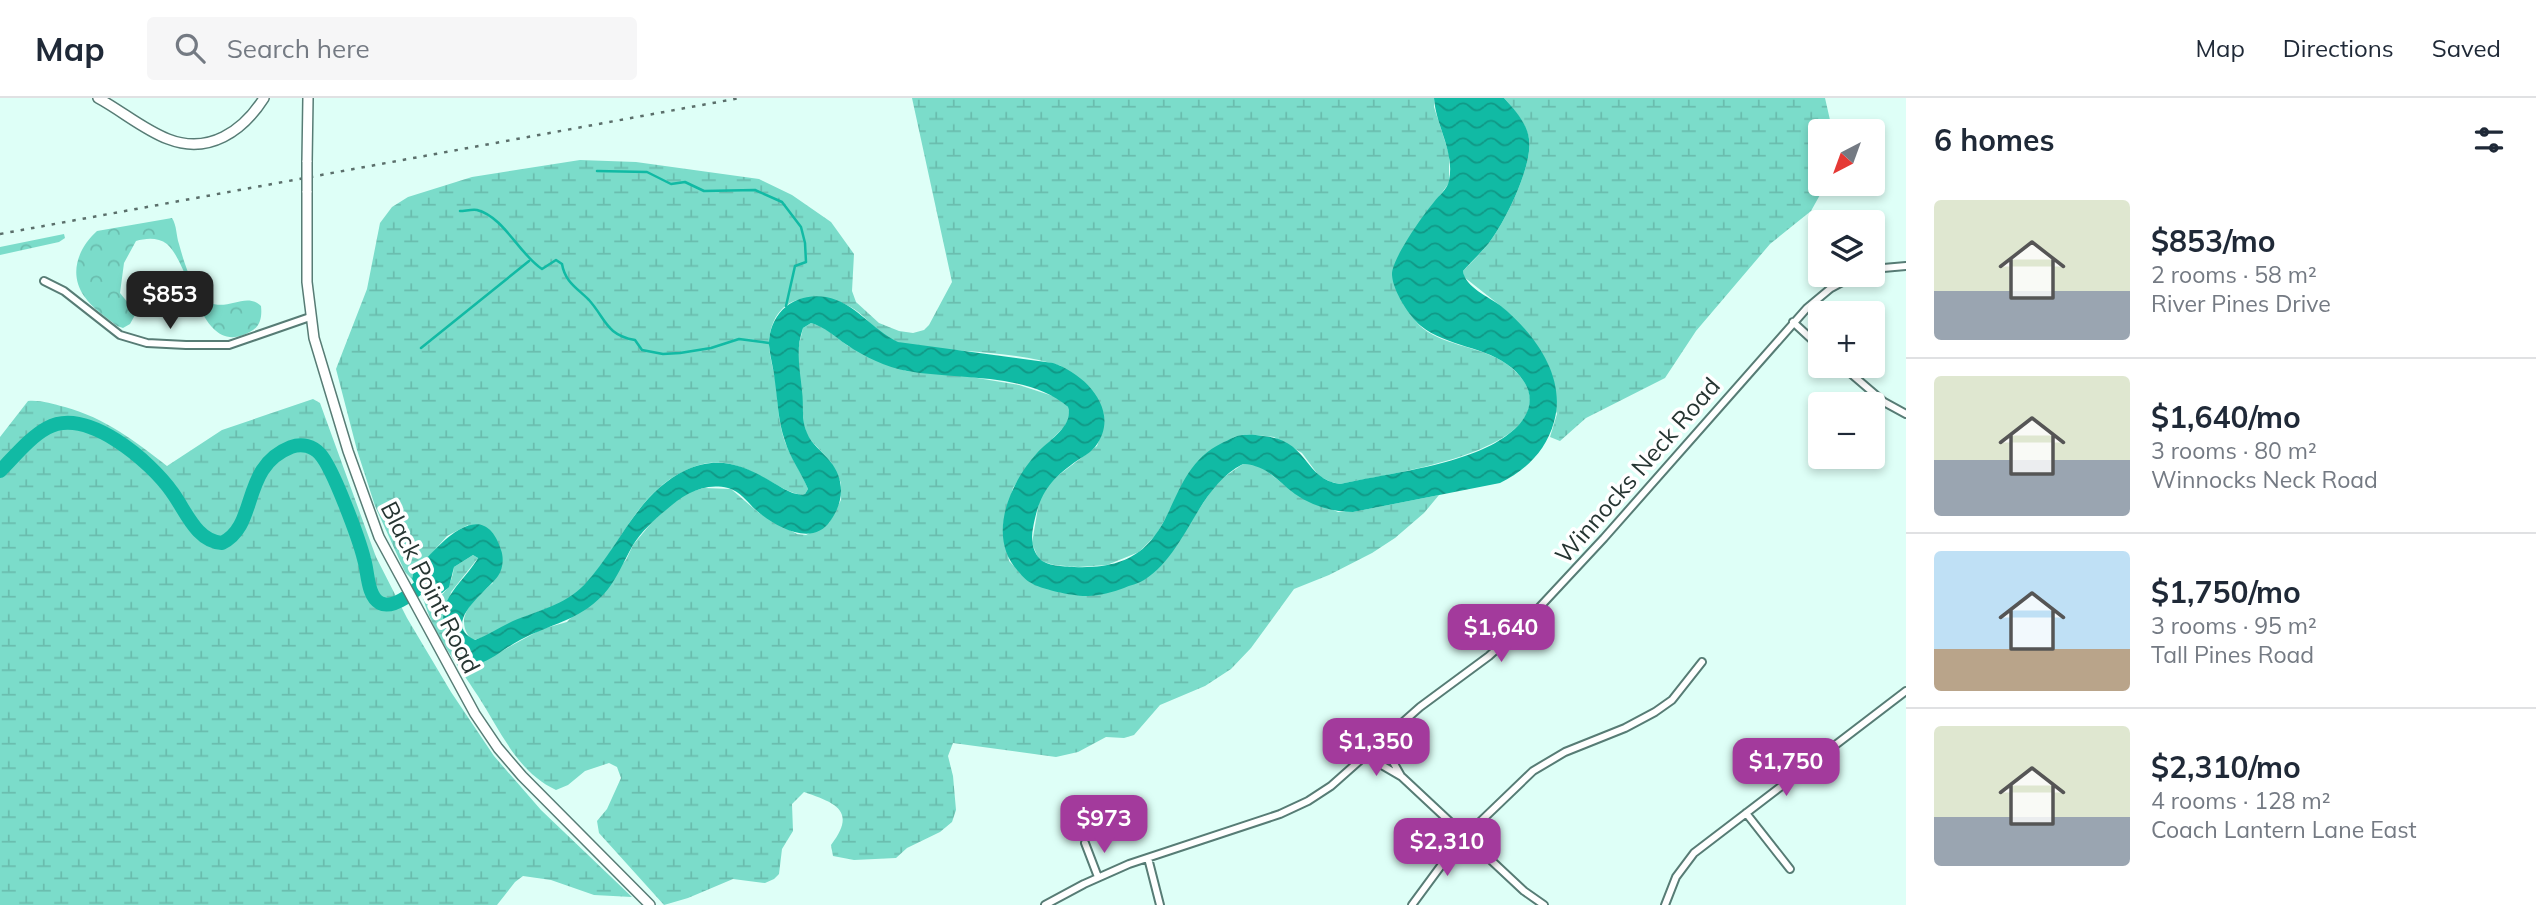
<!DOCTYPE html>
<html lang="en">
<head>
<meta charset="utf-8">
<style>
  :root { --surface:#fff; --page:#f6f6f7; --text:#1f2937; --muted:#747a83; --line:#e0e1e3; --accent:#a33a9c }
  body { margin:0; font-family:Mulish,sans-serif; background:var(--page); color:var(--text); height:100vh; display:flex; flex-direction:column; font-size:26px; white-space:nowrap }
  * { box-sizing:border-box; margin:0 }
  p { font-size:23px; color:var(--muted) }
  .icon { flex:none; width:38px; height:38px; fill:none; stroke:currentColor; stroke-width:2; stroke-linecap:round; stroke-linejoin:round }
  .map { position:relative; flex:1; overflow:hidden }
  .drawer { display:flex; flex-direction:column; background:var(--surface); width:630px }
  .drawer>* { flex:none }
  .needle { width:46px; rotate:221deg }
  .buttons { position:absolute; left:1808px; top:21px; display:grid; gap:14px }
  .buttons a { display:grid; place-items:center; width:77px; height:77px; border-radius:7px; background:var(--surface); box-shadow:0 4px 10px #0003; font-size:35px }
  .price { position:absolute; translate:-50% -60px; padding:0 16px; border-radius:14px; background:var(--accent); color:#fff; font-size:23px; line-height:46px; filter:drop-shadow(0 2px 4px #0008) }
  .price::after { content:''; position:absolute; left:50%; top:42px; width:21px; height:16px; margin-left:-10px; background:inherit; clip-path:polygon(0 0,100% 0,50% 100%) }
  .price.active { background:#222; color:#fff }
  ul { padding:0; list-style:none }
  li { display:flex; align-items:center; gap:21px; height:175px; padding:0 28px }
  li+li { border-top:2px solid var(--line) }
  li span { display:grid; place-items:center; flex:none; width:196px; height:140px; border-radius:7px; color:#555 }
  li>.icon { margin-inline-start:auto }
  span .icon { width:84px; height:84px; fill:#fffc; stroke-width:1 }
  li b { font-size:30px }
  h2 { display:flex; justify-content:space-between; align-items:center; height:84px; padding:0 28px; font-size:30px }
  header { display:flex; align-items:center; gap:42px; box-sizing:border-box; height:98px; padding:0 35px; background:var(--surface); border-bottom:2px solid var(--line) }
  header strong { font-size:33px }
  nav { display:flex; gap:38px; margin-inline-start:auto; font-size:24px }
  .search { width:490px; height:63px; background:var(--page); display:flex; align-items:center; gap:18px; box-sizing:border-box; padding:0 24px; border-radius:7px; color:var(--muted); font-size:26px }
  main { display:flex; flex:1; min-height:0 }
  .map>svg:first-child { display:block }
  .forest { fill:url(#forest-crowns) }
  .wetland { fill:url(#wetland-marsh) }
  .water { fill:url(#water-waves) }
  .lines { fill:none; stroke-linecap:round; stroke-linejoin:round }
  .stream { stroke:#11baa4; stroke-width:2.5 }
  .river { stroke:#11baa4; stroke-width:14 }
  .street-casing { stroke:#577c75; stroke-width:10 }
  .secondary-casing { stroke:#577c75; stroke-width:12 }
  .street { stroke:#fff; stroke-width:6 }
  .secondary { stroke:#fff; stroke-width:9 }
  .rail { stroke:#5b6f6b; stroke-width:2.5; stroke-dasharray:3.5 7; stroke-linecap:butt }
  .secondary-bridge-casing { stroke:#577c75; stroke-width:12; stroke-linecap:butt }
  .secondary-bridge { stroke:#fff; stroke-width:9 }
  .labels { text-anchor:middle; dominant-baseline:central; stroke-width:7; stroke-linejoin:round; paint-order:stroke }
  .street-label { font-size:24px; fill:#263532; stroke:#fff }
</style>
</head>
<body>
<header>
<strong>Map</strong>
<div class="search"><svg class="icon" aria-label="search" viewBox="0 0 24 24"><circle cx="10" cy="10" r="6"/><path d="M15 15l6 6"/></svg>Search here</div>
<nav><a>Map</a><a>Directions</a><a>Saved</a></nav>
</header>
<main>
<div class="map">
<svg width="1906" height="807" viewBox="0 0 1906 807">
  <defs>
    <pattern id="forest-crowns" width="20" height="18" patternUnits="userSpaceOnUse" patternTransform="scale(1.75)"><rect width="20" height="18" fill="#7bdcca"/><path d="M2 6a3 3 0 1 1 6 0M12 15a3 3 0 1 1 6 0" fill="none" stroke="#6abdae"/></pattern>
    <pattern id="wetland-marsh" width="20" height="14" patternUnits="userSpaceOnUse" patternTransform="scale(1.75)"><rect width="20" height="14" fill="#7bdcca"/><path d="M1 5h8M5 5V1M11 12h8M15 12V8" fill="none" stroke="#6abdae"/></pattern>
    <pattern id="water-waves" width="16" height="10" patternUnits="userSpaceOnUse" patternTransform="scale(1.75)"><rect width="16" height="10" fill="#11baa4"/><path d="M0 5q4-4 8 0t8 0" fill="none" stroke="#109886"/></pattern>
  </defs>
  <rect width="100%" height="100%" fill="#defff7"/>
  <path class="forest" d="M172,120c5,8 4,17 7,26 5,18 13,47 30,58 18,10 37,-11 52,4 1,9 0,19 -8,24 -53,34 -60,-63 -86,-86 -9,-7 -21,-6 -31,-3l-12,22 -4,30 13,16 2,6 -5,9 -7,4 -6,-2c-11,-9 -25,-18 -33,-30 -16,-23 -5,-49 13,-65z
    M64,136l1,4 -6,4 -59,13v-8z"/>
  <path class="wetland" d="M912,0h522v9l15,47v29l-32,44 -19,67c6,9 13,22 21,31 21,20 58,21 83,36 13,8 27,22 28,37 3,58 -149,77 -190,86l-9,-2 -12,-6 -17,-23 -28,-16 -28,-3 -12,3 -38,27 -40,71 -17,17 -32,13 -29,2 -24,-2 -10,-3 -6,-4 -6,-15 7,-41 8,-18 50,-38 7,-21 -43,-59c-49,-16 -103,-13 -153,-21 -32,-6 -40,-33 -66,-42 -36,-13 -70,-4 -73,39 0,14 5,29 7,42 2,20 2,38 9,58 6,16 17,31 23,47l-3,5c-21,6 -62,-45 -109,-28 -67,24 -75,93 -127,133 -10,7 -23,9 -34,14 -17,6 -32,15 -48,23l-13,4 -3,-1c-19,-22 5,-42 22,-56l-25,-58 -21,11 -34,38 -1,5 -7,-7 -30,-66 -18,-56 -21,-81 31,-80 13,-66 12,-16 16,-10 64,-20 108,-17 56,2 123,17 33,16 39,27 23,32 -2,37 4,11 23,21 20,8 14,2 11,-3 5,-5 23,-43z
    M1504,0h321l5,22 -2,11h-8v53h6l-15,27 -41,33 -74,87 -31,47 -79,40 -26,23 -10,-4 7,-23 -31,-83 -24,-24 -38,-30 -1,-6c9,-9 18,-18 26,-28 16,-21 44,-77 40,-104 -3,-16 -14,-29 -25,-41z
    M811,225l12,4 25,19 58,25 59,5 54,9 37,12 12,10 2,10 -6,10 -27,27 -24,34 -10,37 6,36 22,22 22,7 112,-29 52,-79 26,-18 17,2 36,28 42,18h15l86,-17 -15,18 -29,25 -23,15 -43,22 -35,14 -43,59 -20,21 -26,17 -45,19 -26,30 -10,3 -18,-1 -28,15 -22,5 -103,-14 -5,13 5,20 3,34 -4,12 -12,10 -33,16 -11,10 -42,2 -21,-4 -2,-11c26,-34 5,-42 -27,-53l-12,12 1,27 -11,18 -3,25 -5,5 -9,4 -32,-4 -45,19 -24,7 -65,-72 -2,-12 10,-12 14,-31 -4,-11 -8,-4 -24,8 -17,14 -12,5c-39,-18 -56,-60 -78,-94 -20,-31 -45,-62 -55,-98 20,6 29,-14 31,-31l19,-12 5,3 -27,34 -7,35 11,18 4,14 17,6 66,-36 25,-7 59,-62 7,-15 20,-24 30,-27 21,-6 27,1 28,24 38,21 9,1 23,-12 12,-23v-17l-10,-21 -24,-26 -3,-12 -7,-70 6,-26z
    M313,301l7,4 56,154 31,61 44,74 43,64 47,54 91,87 -38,-2 -43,-15 -28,-4 -8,6 -18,23h-497v-468l28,-36c13,-1 24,3 37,6 40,11 70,34 102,59l55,-36z"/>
  <path class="water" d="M1434,0h70c11,12 23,25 25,41 4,27 -24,83 -40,104 -8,10 -18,19 -26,28 2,16 26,26 38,35 33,27 66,71 53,116 -8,29 -28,48 -54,61l-147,29c-20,0 -41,-6 -58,-18 -18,-13 -28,-29 -52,-30 -47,24 -55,88 -99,116 -6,4 -14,5 -20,8 -11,4 -25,8 -36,8 -12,1 -48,-7 -57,-13 -4,-2 -9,-7 -12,-11 -33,-34 -10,-88 18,-119 12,-13 37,-27 31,-46 -41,-35 -110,-27 -161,-36 -21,-4 -42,-14 -60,-26 -12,-8 -22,-18 -36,-22l-8,5c-8,23 -3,40 -1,63 2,14 -1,29 5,42 4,11 16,19 23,28 15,19 14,40 1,59 -18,28 -55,7 -74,-9 -9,-8 -17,-20 -29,-23 -25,-6 -45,7 -62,22 -12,10 -25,22 -33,35 -10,17 -16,35 -30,50 -25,26 -53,29 -83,45 -14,7 -26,19 -42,24 -7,2 -13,-1 -19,-5 -3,-13 -12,-23 -15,-35 -6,-26 23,-46 34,-66l-5,-3 -19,12 -5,20 -15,13 -11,-2 -11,-19 1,-5c20,-23 69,-84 88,-24 3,8 2,19 -3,26 -9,14 -59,47 -23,64 13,-5 25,-13 38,-19 26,-11 50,-15 71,-36 36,-38 52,-91 102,-115 58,-27 96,31 119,24l3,-5c-7,-17 -18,-31 -23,-48 -7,-20 -7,-38 -10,-59 -1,-12 -5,-25 -6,-37 0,-32 25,-53 57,-48 29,5 46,33 72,45l155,21c33,11 69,49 42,84 -5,6 -11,9 -17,13 -28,19 -39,34 -45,68 -2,10 -1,22 6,30 8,9 24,8 35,9 113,5 80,-91 148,-124 7,-3 12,-7 20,-8 7,-1 14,0 21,1 47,4 39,42 77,48 45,-10 93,-15 136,-32 37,-14 78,-47 36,-84 -26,-22 -65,-21 -91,-42 -12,-10 -28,-35 -29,-51 -1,-15 31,-60 42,-73 5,-7 13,-12 15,-21 6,-30 -13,-54 -15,-83z"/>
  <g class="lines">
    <path class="stream" d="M597,73l50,1 24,12 14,-2 19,9 51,-1 27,12 19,25 4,16 1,19 -11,4 -9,40
      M460,113c5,0 12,-2 17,-1 27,7 42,44 65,59l14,-9 6,4c3,18 15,24 27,36 17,19 17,35 46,40l7,10 21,4 17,-1 31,-5 28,-9 30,4
      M421,250l108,-87"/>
    <path class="river" d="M0,373c15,-15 29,-33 47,-43 40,-22 104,34 125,64 14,19 24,49 50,51 37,-18 18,-76 69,-96 11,-4 22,-1 29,7 13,14 39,85 44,105 4,12 3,37 16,44 15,8 40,-16 50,-26"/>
    <g class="street-casing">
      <path id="street" d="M1872,171l34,-3
        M44,183l20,10 56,44 27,8 39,2h43l81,-28
        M1793,224l27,25
        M1842,268l42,36 22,12
        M1380,646l8,9 13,23
        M1368,656l10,9 24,14 122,114 20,14
        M1746,715l44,56
        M1085,745l13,34
        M1148,760l12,47
        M1045,807l39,-21 45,-20 151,-50 28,-13 23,-15 89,-79 69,-51 34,-31 81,-87 203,-230 24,-20 24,-13
        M1412,807l45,-61 76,-73 32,-19 60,-24 30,-16 17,-12 30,-38
        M1665,807l11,-28 18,-24 212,-162"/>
    </g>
    <g class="secondary-casing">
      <path id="secondary" d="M98,0c24,13 46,32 70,41 41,16 75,-8 96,-41
        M307,64l1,-64
        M307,93v91l7,56 34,113 31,86 96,177 23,34 24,28 128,129"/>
    </g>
    <use href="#street" class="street"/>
    <use href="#secondary" class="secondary"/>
    <path class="rail" d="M0,136l740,-136"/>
    <g class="secondary-bridge-casing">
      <path id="secondary-bridge" d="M307,93v-29"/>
    </g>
    <use href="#secondary-bridge" class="secondary-bridge"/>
  </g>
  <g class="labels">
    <g class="street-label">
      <text transform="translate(1637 372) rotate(-49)">Winnocks Neck Road</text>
      <text transform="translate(431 489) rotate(63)">Black Point Road</text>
    </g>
  </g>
</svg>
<div class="buttons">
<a><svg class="needle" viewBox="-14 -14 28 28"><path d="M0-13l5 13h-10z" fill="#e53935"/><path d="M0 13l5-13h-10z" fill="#747a83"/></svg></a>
<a><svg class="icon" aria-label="layers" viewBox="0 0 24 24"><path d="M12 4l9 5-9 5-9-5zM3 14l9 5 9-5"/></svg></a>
<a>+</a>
<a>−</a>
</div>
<b class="price active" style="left:170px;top:233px">$853</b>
<b class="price" style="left:1501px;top:566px">$1,640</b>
<b class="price" style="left:1376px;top:680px">$1,350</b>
<b class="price" style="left:1786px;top:700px">$1,750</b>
<b class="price" style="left:1104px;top:757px">$973</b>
<b class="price" style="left:1447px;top:780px">$2,310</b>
</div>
<section class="drawer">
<h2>6 homes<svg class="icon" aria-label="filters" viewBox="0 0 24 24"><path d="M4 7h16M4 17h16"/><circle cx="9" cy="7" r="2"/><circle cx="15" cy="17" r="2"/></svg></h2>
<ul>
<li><span style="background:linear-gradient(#dfe7d0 65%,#9aa5b1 0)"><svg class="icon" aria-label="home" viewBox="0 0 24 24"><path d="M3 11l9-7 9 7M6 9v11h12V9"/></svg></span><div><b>$853/mo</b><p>2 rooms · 58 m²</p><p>River Pines Drive</p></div></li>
<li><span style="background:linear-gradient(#dfe7d0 60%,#9aa5b1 0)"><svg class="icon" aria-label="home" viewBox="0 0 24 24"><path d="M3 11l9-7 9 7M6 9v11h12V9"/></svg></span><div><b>$1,640/mo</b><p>3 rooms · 80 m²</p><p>Winnocks Neck Road</p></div></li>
<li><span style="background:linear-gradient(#bfe0f5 70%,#b9a48a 0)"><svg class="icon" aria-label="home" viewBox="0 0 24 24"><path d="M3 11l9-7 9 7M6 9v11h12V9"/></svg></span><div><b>$1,750/mo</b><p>3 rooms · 95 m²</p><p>Tall Pines Road</p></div></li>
<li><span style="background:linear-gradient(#dfe7d0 65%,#9aa5b1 0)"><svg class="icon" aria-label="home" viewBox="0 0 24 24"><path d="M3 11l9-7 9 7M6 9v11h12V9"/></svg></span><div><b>$2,310/mo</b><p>4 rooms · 128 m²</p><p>Coach Lantern Lane East</p></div></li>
</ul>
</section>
</main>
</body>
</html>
